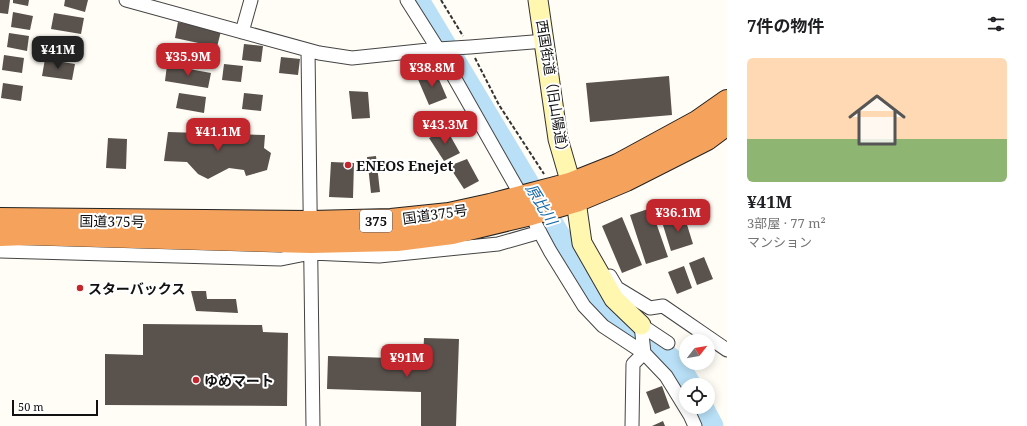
<!DOCTYPE html>
<html lang="ja">
<head>
<meta charset="utf-8">
<style>
  :root { --surface:#fff; --page:#f6f6f6; --text:#202124; --muted:#757577; --line:#e0e0e0; --accent:#c4262e }
  body { margin:0; font-family:"Noto Serif","Noto Sans JP",serif; background:var(--page); color:var(--text); height:100vh; display:flex; flex-direction:column; font-size:15px; white-space:nowrap }
  * { box-sizing:border-box; margin:0 }
  p { font-size:13px; color:var(--muted) }
  .icon { flex:none; width:22px; height:22px; fill:none; stroke:currentColor; stroke-width:2; stroke-linecap:round; stroke-linejoin:round }
  .map { position:relative; flex:1; overflow:hidden }
  .side { display:flex; flex-direction:column; background:var(--surface); width:300px }
  .side>* { flex:none }
  .needle { width:26px; rotate:59deg }
  .controls { position:absolute; left:679px; top:334px; display:grid; gap:8px }
  .controls a { display:grid; place-items:center; width:36px; height:36px; border-radius:50%; background:var(--surface); box-shadow:0 2px 10px #0003; font-size:20px }
  .scale { position:absolute; left:12px; bottom:10px; width:86px; box-sizing:border-box; padding-left:4px; border:2px solid #111; border-top:0; font-size:11px; line-height:14px; white-space:nowrap; color:#111; -webkit-text-stroke:3px #fff; paint-order:stroke }
  .price { position:absolute; translate:-50% -34px; padding:0 9px; border-radius:8px; background:var(--accent); color:#fff; font-size:13px; line-height:26px; filter:drop-shadow(0 1px 2px #0008) }
  .price::after { content:''; position:absolute; left:50%; top:24px; width:12px; height:9px; margin-left:-6px; background:inherit; clip-path:polygon(0 0,100% 0,50% 100%) }
  .price.selected { background:#222; color:#fff }
  ul { padding:0; list-style:none }
  li { display:grid; align-content:center; gap:8px; height:212px; padding:0 20px }
  li+li { border-top:1px solid var(--line) }
  li span { display:grid; place-items:center; height:124px; border-radius:6px; color:#555 }
  li>.icon { margin-inline-start:auto }
  span .icon { width:72px; height:72px; fill:#fffc; stroke-width:1 }
  li b { font-size:17px }
  h2 { display:flex; justify-content:space-between; align-items:center; height:48px; padding:0 20px; font-size:17px }
  main { display:flex; flex:1; min-height:0 }
  .map>svg:first-child { display:block }
  .lines { fill:none; stroke-linecap:round; stroke-linejoin:round }
  .river { stroke:#b9e0f7; stroke-width:21 }
  .building { fill:#5a524d }
  .street-casing { stroke:#444; stroke-width:15 }
  .secondary-casing { stroke:#333; stroke-width:21 }
  .highway-casing { stroke:#222; stroke-width:24 }
  .path { stroke:#333; stroke-width:2; stroke-dasharray:4 2; stroke-linecap:butt }
  .street { stroke:#fff; stroke-width:13 }
  .secondary { stroke:#fff6b0; stroke-width:19 }
  .highway { stroke:#f5a25d; stroke-width:22 }
  .poi-dot { fill:#c4262e; stroke:#fff; stroke-width:1.5 }
  .labels { text-anchor:middle; dominant-baseline:central; stroke-width:4; stroke-linejoin:round; paint-order:stroke }
  .shield { fill:#fff; stroke:#585858; stroke-width:1 }
  .shield-label { font-size:13px; font-weight:bold; fill:#111 }
  .street-label { font-size:14px; fill:#111; stroke:#fff }
  .poi-label { font-size:14px; font-weight:bold; fill:#111; stroke:#fff; text-anchor:start }
  .water-label { font-size:15px; font-style:italic; fill:#1768a6; stroke:#fff }
</style>
</head>
<body>
<main>
<div class="map">
<svg width="727" height="426" viewBox="0 0 727 426">
  <rect width="100%" height="100%" fill="#fffdf5"/>
  <g class="lines">
    <path class="river" d="M419,0l181,302c10,9 20,22 32,30 28,19 42,21 59,53
      M703,407l10,19"/>
  </g>
  <path class="building" d="M0,0h10l-2,14 -8,-1z
    M13,0h16l-1,6 -15,-3z
    M65,0h23l-3,12 -21,-6z
    M13,12l20,4 -3,14 -19,-3z
    M54,13l30,5 -3,16 -30,-5z
    M178,22l43,9 -4,16 -42,-9z
    M9,33l20,3 -2,15 -20,-4z
    M173,44l43,8 -2,15 -44,-7z
    M244,44l19,2 -2,16 -19,-2z
    M4,55l20,3 -2,15 -20,-3z
    M281,57l19,2 -2,16 -19,-2z
    M45,59l30,5 -3,16 -30,-4z
    M224,64l19,2 -2,16 -19,-2z
    M167,65l44,8 -3,15 -43,-7z
    M435,70l12,28 -18,7 -12,-28z
    M669,76l3,39 -82,7 -4,-39z
    M3,83l20,3 -2,15 -20,-3z
    M349,91l19,1 2,26 -18,1z
    M179,93l27,4 -2,16 -28,-5z
    M244,93l19,2 -2,16 -19,-2z
    M447,130l13,23 -16,8 -15,-23z
    M168,132l97,3 -1,13 7,5 -4,17 -21,6 -2,-6 -15,-2 -21,11 -10,-5 -11,-12 -23,-1z
    M108,138l19,1 -1,30 -20,-1z
    M376,156l4,36 -9,1 -4,-36z
    M467,159l12,22 -15,8 -15,-23z
    M331,162l23,1 -1,35 -24,-1z
    M651,208l17,49 -22,7 -16,-49z
    M684,215l9,29 -22,7 -9,-29z
    M622,217l20,48 -20,8 -20,-47z
    M704,257l9,22 -16,6 -8,-22z
    M684,266l8,22 -15,6 -9,-22z
    M191,291h15l1,8h29l2,14 -42,-2z
    M143,324l119,1 1,7 25,1 -1,73 -182,-1v-51l38,1z
    M424,338l35,1 -3,87h-35v-34l-94,-3 1,-33 95,3z
    M662,386l8,22 -15,6 -9,-22z
    M663,421l2,5h-13z"/>
  <g class="lines">
    <g class="street-casing">
      <path id="street" d="M126,0l193,53 33,5 86,-9 32,-2 75,-6
        M407,0l31,49 84,148
        M242,32l9,-32
        M308,50l5,376
        M536,225l14,26 34,55 19,20 41,27 22,23 24,39 5,11
        M0,251l281,8 30,-6 68,3 119,-12 42,-12
        M610,276l7,12 33,20 13,-2 64,44
        M641,325l27,18
        M632,426l1,-62 11,-11 -3,-28"/>
    </g>
    <g class="secondary-casing">
      <path id="secondary" d="M538,0l20,139 18,62 6,42 32,56 27,26"/>
    </g>
    <g class="highway-casing">
      <path id="highway" d="M0,219l311,3 80,-2 58,-6 41,-9 80,-21 48,-19 79,-43 30,-21
        M0,235l27,-1 284,8 86,-2 55,-7 79,-19 45,-13 50,-21 81,-41 20,-15"/>
    </g>
    <path class="path" d="M441,0l22,36
      M475,58l24,47 45,69"/>
    <use href="#street" class="street"/>
    <use href="#secondary" class="secondary"/>
    <use href="#highway" class="highway"/>
  </g>
  <g class="poi-dot">
    <circle cx="348" cy="165" r="4"/>
    <circle cx="80" cy="288" r="4"/>
    <circle cx="196" cy="380" r="4"/>
  </g>
  <g class="labels">
    <rect class="shield" x="360" y="210" width="32" height="22" rx="3"/>
    <g class="shield-label">
      <text x="376" y="221">375</text>
    </g>
    <g class="street-label">
      <text transform="translate(553 89) rotate(81)">西国街道（旧山陽道）</text>
      <text transform="translate(435 214) rotate(-8)">国道375号</text>
      <text transform="translate(112 221) rotate(1)">国道375号</text>
    </g>
    <g class="poi-label">
      <text x="356" y="165">ENEOS Enejet</text>
      <text x="88" y="288">スターバックス</text>
      <text x="204" y="380">ゆめマート</text>
    </g>
    <g class="water-label">
      <text transform="translate(542 204) rotate(59)">原比川</text>
    </g>
  </g>
</svg>
<div class="controls">
<a><svg class="needle" viewBox="-14 -14 28 28"><path d="M0-13l5 13h-10z" fill="#e53935"/><path d="M0 13l5-13h-10z" fill="#757577"/></svg></a>
<a><svg class="icon" aria-label="locate" viewBox="0 0 24 24"><circle cx="12" cy="12" r="6"/><path d="M12 2v4M12 18v4M2 12h4M18 12h4"/></svg></a>
</div>
<div class="scale">50 m</div>
<b class="price selected" style="left:58px;top:70px">¥41M</b>
<b class="price" style="left:188px;top:77px">¥35.9M</b>
<b class="price" style="left:432px;top:88px">¥38.8M</b>
<b class="price" style="left:445px;top:145px">¥43.3M</b>
<b class="price" style="left:218px;top:152px">¥41.1M</b>
<b class="price" style="left:678px;top:233px">¥36.1M</b>
<b class="price" style="left:407px;top:378px">¥91M</b>
</div>
<section class="side">
<h2>7件の物件<svg class="icon" aria-label="filters" viewBox="0 0 24 24"><path d="M4 7h16M4 17h16"/><circle cx="9" cy="7" r="2"/><circle cx="15" cy="17" r="2"/></svg></h2>
<ul>
<li><span style="background:linear-gradient(#ffd9b3 65%,#8fb573 0)"><svg class="icon" aria-label="home" viewBox="0 0 24 24"><path d="M3 11l9-7 9 7M6 9v11h12V9"/></svg></span><div><b>¥41M</b><p>3部屋 · 77 m²</p><p>マンション</p></div></li>
</ul>
</section>
</main>
</body>
</html>
